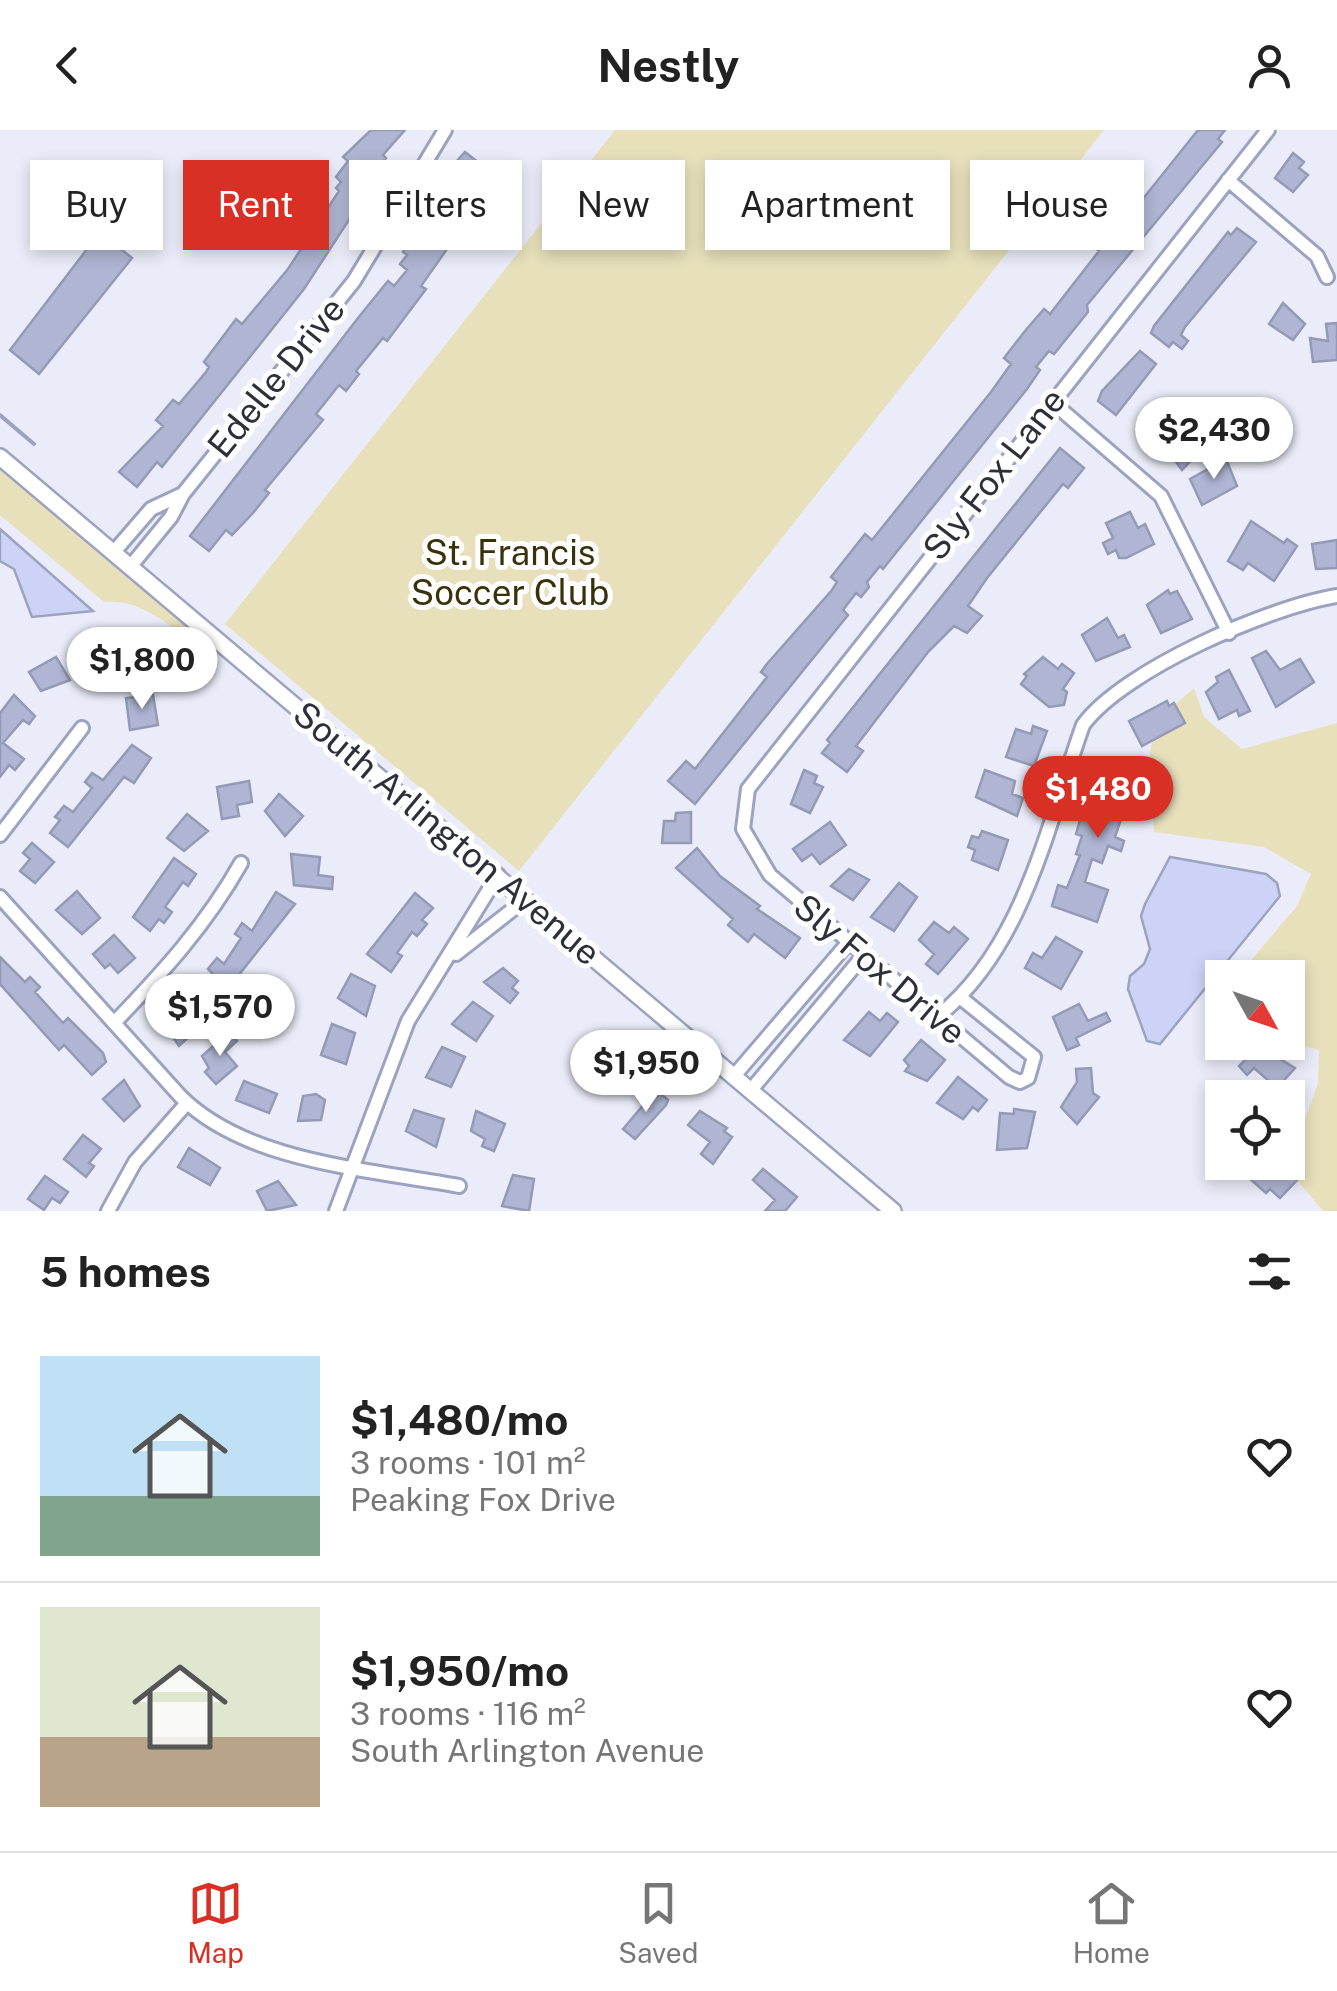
<!DOCTYPE html>
<html lang="en">
<head>
<meta charset="utf-8">
<style>
  :root { --surface:#fff; --page:#f6f6f6; --text:#222; --muted:#767676; --line:#e0e0e0; --accent:#d93025 }
  body { margin:0; font-family:"Public Sans",sans-serif; background:var(--page); color:var(--text); height:100vh; display:flex; flex-direction:column; font-size:38px; white-space:nowrap }
  * { box-sizing:border-box; margin:0 }
  p { font-size:32px; color:var(--muted) }
  .icon { flex:none; width:55px; height:55px; fill:none; stroke:currentColor; stroke-width:2; stroke-linecap:round; stroke-linejoin:round }
  .map { position:relative; height:1081px; overflow:hidden }
  .sheet { display:flex; flex-direction:column; background:var(--surface); flex:1 }
  .sheet>* { flex:none }
  .top-card { position:absolute; left:30px; top:30px; width:1278px; height:90px; display:flex; gap:20px }
  .needle { width:65px; rotate:130deg }
  .tools { position:absolute; left:1205px; top:830px; display:grid; gap:20px }
  .tools a { display:grid; place-items:center; width:100px; height:100px; border-radius:0px; background:var(--surface); box-shadow:0 5px 15px #0003; font-size:50px }
  .price { position:absolute; translate:-50% -85px; padding:0 22px; border-radius:35px; background:#fff; color:#222; font-size:32px; line-height:65px; filter:drop-shadow(0 2px 5px #0008) }
  .price::after { content:''; position:absolute; left:50%; top:60px; width:30px; height:22px; margin-left:-15px; background:inherit; clip-path:polygon(0 0,100% 0,50% 100%) }
  .price.current { background:var(--accent); color:#fff }
  ul { padding:0; list-style:none }
  li { display:flex; align-items:center; gap:30px; height:250px; padding:0 40px }
  li+li { border-top:2px solid var(--line) }
  li span { display:grid; place-items:center; flex:none; width:280px; height:200px; border-radius:0px; color:#555 }
  li>.icon { margin-inline-start:auto }
  span .icon { width:120px; height:120px; fill:#fffc; stroke-width:1 }
  li b { font-size:42px }
  h2 { display:flex; justify-content:space-between; align-items:center; height:120px; padding:0 40px; font-size:42px }
  .tag { padding:0 35px; border-radius:0px; background:var(--surface); box-shadow:0 5px 15px #0003; font-size:35px; line-height:90px }
  .tag.current { background:var(--accent); color:#fff }
  header { display:flex; justify-content:space-between; align-items:center; height:130px; padding:0 40px; background:var(--surface); font-size:45px; font-weight:700 }
  .menu { display:flex; justify-content:space-around; align-items:center; height:140px; border-top:2px solid var(--line); background:var(--surface); font-size:28px; color:var(--muted) }
  .menu a { display:grid; justify-items:center; gap:5px }
  .menu .current { color:var(--accent) }
  .map>svg:first-child { display:block }
  .green { fill:#e7e0bb }
  .water { fill:#ccd3f7; stroke:#9ca2bf; stroke-width:2.5 }
  .lines { fill:none; stroke-linecap:round; stroke-linejoin:round }
  .stream { stroke:#9ca2bf; stroke-width:4 }
  .building { fill:#afb5d2; stroke:#949ab6; stroke-width:2.5 }
  .minor-casing { stroke:#9ca2bf; stroke-width:18 }
  .tertiary-casing { stroke:#9ca2bf; stroke-width:20 }
  .minor { stroke:#fff; stroke-width:12 }
  .tertiary { stroke:#fff; stroke-width:15 }
  .labels { text-anchor:middle; dominant-baseline:central; stroke-width:10; stroke-linejoin:round; paint-order:stroke }
  .street-label { font-size:35px; fill:#2d2f3b; stroke:#fff }
  .park-label { font-size:35px; fill:#39310a; stroke:#fff }
</style>
</head>
<body>
<header><svg class="icon" aria-label="back" viewBox="0 0 24 24"><path d="M15 5l-7 7 7 7"/></svg>Nestly<svg class="icon" aria-label="person" viewBox="0 0 24 24"><circle cx="12" cy="8" r="4"/><path d="M4 21q1-7 8-7t8 7"/></svg></header>
<div class="map">
<svg width="1337" height="1081" viewBox="0 0 1337 1081">
  <rect width="100%" height="100%" fill="#eaedf9"/>
  <path class="green" d="M615,0h489l-585,741 -294,-247z
    M0,336l191,159 -8,9c-26,-17 -47,-35 -79,-32l-104,-87z
    M1194,558l10,29 38,32 95,-26v488h-14l-36,-43 31,-84 1,-34 -31,-8v-64l-51,-1 60,-71 14,-32 -47,-27 -110,-15 -5,-73 7,-38z"/>
  <path class="water" d="M0,399l93,82 -61,6 -18,-48 -14,-8z
    M1170,727l96,17 11,9 3,13 -120,148 -13,-3 -19,-52 2,-13 14,-12 6,-15 -9,-33 4,-12z"/>
  <g class="lines">
    <path class="stream" d="M0,285l34,29"/>
  </g>
  <path class="building" d="M371,0h34l-22,25 3,3 -19,25 4,3 -67,103 -142,178 -5,-5 -20,25 -18,-15 44,-46 -7,-6 17,-20 6,4 27,-32 3,-5 -5,-5 32,-43 6,5 46,-55 51,-78 -3,-3 5,-6 -5,-5 12,-16 -5,-4z
    M1198,0h27l-7,9 4,3 -135,163 1,7 -34,42 -5,-3 -13,16 4,3 -13,19 -144,180 -3,-3 -13,16 2,5 -8,10 -5,-4 -13,17 5,5 -153,189 -27,-23 18,-20 9,8 72,-92 -6,-5 5,-7 66,-75 5,-8 -6,-5 34,-43 7,6 119,-148 20,-28 -7,-6 21,-27 19,-22 6,5 49,-63 -6,-5 3,-8 14,-15 8,7z
    M465,22l28,22 -44,50 10,8 -38,54 5,3 -39,52 -4,-3 -27,33 3,3 -13,17 -7,-6 -23,29 7,6 -58,70 4,3 -16,20 -21,22 -6,-5 -17,21 -19,-15 168,-218 30,-37 6,5 13,-16 -7,-6 7,-9 -4,-3 31,-48 -3,-2 31,-36 -6,-4z
    M1293,23l11,9 -5,6 9,7 -15,17 -18,-14z
    M1237,98l19,14 -71,85 -4,8 7,6 -6,8 -9,-7 -4,5 -18,-14 3,-7 74,-94 3,3z
    M100,102l32,26 -93,116 -29,-24z
    M1283,173l22,21 -12,16 -24,-16z
    M1337,193v37l-24,2 -3,-24 18,3 -2,-17z
    M1140,221l16,13 -40,51 -18,-14 4,-10z
    M1186,304l13,18 -17,18 -14,-19z
    M1060,318l24,20 -16,20 -5,-4 -76,94 -19,28 14,10 -15,17 -13,-7 -26,26 -72,94 7,5 -16,21 -25,-19 8,-10 -3,-3z
    M1226,329l11,27 -35,19 -12,-26z
    M1130,382l8,16 7,-4 9,20 -28,14h-7l-3,-8 -8,4 -5,-11 10,-5 -7,-15z
    M1251,391l33,22 3,-4 10,7 -23,35 -26,-18 -5,7 -15,-9z
    M1337,410v28l-21,1 -4,-25z
    M1168,460l2,4 7,-3 15,28 -31,14 -14,-28z
    M1107,488l11,20 6,-3 6,12 -34,14 -14,-26z
    M94,520l32,14 -11,26 -31,-18z
    M1266,521l14,19 20,-11 14,23 -38,25 -24,-49z
    M56,527l14,23 -29,11 -12,-19z
    M1043,527l15,12 4,-5 12,9 -11,16 4,3 -3,13 -15,2 -28,-23 6,-8 -3,-2z
    M1229,540l21,41 -11,5 -2,-6 -18,9 -13,-27 12,-10 -2,-5z
    M14,565l21,21 -6,8 -6,-4 -20,23 21,16 -9,11 -6,-5 -9,12v-64z
    M153,565l5,30 -28,5 -4,-32z
    M1167,571l2,5 5,-3 11,20 -43,23 -13,-25z
    M1033,596l14,5 -13,35 -28,-9 10,-28 15,5z
    M132,615l19,13 -17,25 -10,-6 -56,70 -18,-14 10,-13 -5,-3 9,-11 9,6 19,-24 -7,-6 7,-9 11,7z
    M1102,630l38,19 -3,9 6,2 -3,10 -7,-3 -11,19 -7,21 9,4 -3,10 -13,-5 -6,17 -10,-4 -7,23 23,8 -11,32 -45,-16 6,-21 9,3 13,-33 -4,-1 6,-18 -6,-2 4,-14 3,-5 21,7 -11,-20z
    M804,640l13,6 -3,7 9,4 -13,26 -19,-9z
    M985,640l30,11 -3,13 11,4 -6,18 -41,-19z
    M249,651l3,21 -15,3 2,11 -17,3 -5,-32z
    M279,664l24,22 -18,20 -20,-25z
    M691,682v31h-29l2,-22h11l1,-8z
    M187,684l21,17 -24,20 -17,-13z
    M830,692l16,23 -26,19 -8,-10 -10,7 -9,-12z
    M982,701l26,9 -10,30 -26,-10 3,-10 -7,-3 4,-11 7,2z
    M32,713l22,19 -19,21 -15,-12 10,-12 -7,-6z
    M697,718l23,28 40,30 -3,3 43,29 -15,20 -31,-24 -6,8 -20,-17 5,-6 -57,-51z
    M291,724l29,3 -2,18 15,2 -1,12 -38,-4z
    M174,728l22,16 -8,12 -5,-4 -18,25 7,5 -8,11 -5,-4 -9,12 -17,-14z
    M849,739l20,11 -16,20 -22,-14z
    M899,753l18,14 -23,34 -23,-14z
    M77,761l23,27 -18,16 -26,-24z
    M276,762l19,12 -68,86 8,7 -8,9 -25,-21 10,-12 -4,-4 9,-11 7,6 17,-26 -6,-4 7,-11 10,8z
    M415,763l18,15 -11,12 5,4 -10,12 -5,-4 -15,21 5,3 -11,16 -24,-18z
    M934,792l15,11 5,-6 14,12 -30,35 -12,-10 8,-10 -15,-14z
    M114,805l21,23 -17,15 -8,-9 -5,4 -12,-14z
    M1056,807l26,15 -21,37 -36,-21 8,-15 9,5z
    M0,827l25,25 5,-5 10,10 -5,5 28,31 5,-5 35,35 3,9 -14,13 -28,-30 -5,5 -59,-66z
    M503,838l15,13 -6,7 6,5 -8,10 -26,-21z
    M351,844l24,12 -9,30 -28,-18z
    M185,867l9,10 -7,7 12,13 -20,19 -18,-27z
    M473,872l20,14 -17,25 -24,-17z
    M1079,874l9,17 18,-8 4,8 -34,17 3,7 -12,5 -14,-33z
    M869,882l11,9 7,-8 11,9 -28,34 -26,-16z
    M332,894l23,9 -9,31 -25,-9z
    M229,902l8,9 -12,11 12,14 -21,18 -11,-12 4,-4 -7,-12z
    M921,910l24,20 -18,21 -22,-10 4,-5 -5,-6z
    M1259,916l36,22 -18,20 -23,-20 -7,7 -8,-9z
    M442,917l23,10 -14,30 -25,-10z
    M1091,938l2,25 6,4 -22,27 -16,-17 16,-25 -1,-13z
    M958,947l29,23 -9,11 -5,-4 -10,12 -26,-16z
    M124,950l16,26 -16,15 -21,-22z
    M244,951l33,13 -8,19 -33,-13z
    M656,960l12,10 -2,5 -31,34 -12,-10z
    M316,964l9,6 -4,20 -23,1 5,-25z
    M1014,979l21,3 -8,36 -30,2 3,-37 14,1z
    M414,980l30,9 -8,28 -30,-16z
    M476,981l29,13 -11,27 -12,-5 3,-7 -14,-8z
    M700,981l27,17 -3,3 8,6 -19,27 -12,-10 9,-12 -22,-17z
    M83,1005l18,14 -12,14 5,3 -8,11 -22,-18z
    M189,1018l31,20 -10,17 -32,-18z
    M1249,1032h21l12,12 6,-8 12,11 -20,21 -10,-9 -4,4 -25,-22z
    M763,1039l34,28 -12,14h-20l10,-11 -22,-20z
    M513,1045l21,4 -5,32 -27,-5z
    M45,1046l23,16 -8,11 -8,-5 -8,12 -16,-11z
    M278,1051l18,24 -29,6 -10,-20z"/>
  <g class="lines">
    <g class="minor-casing">
      <path id="minor" d="M1228,50l89,76 10,21
        M1051,271l110,95 68,137
        M113,423l38,-44 32,-15
        M130,437l41,-50 12,-23 171,-213 91,-151
        M0,705l82,-107
        M0,767l181,200c67,66 188,72 278,89
        M456,824l70,-55
        M961,868l73,59 -6,21 -8,4 -11,-5 -239,-202 -27,-46 5,-40 520,-659
        M937,887c87,-69 110,-191 146,-292 40,-55 186,-118 254,-129
        M114,893c49,-51 92,-98 127,-160
        M734,946l114,-133
        M751,960l112,-134
        M108,1081l27,-49 52,-59
        M336,1081l72,-190 90,-146"/>
    </g>
    <g class="tertiary-casing">
      <path id="tertiary" d="M0,327l893,754"/>
    </g>
    <use href="#minor" class="minor"/>
    <use href="#tertiary" class="tertiary"/>
  </g>
  <g class="labels">
    <g class="street-label">
      <text transform="translate(276 247) rotate(-51)">Edelle Drive</text>
      <text transform="translate(994 344) rotate(-52)">Sly Fox Lane</text>
      <text transform="translate(447 703) rotate(40)">South Arlington Avenue</text>
      <text transform="translate(880 839) rotate(40)">Sly Fox Drive</text>
    </g>
    <g class="park-label">
      <text x="510" y="422">St. Francis<tspan x="510" dy="40">Soccer Club</tspan></text>
    </g>
  </g>
</svg>
<div class="tools">
<a><svg class="needle" viewBox="-14 -14 28 28"><path d="M0-13l5 13h-10z" fill="#e53935"/><path d="M0 13l5-13h-10z" fill="#767676"/></svg></a>
<a><svg class="icon" aria-label="locate" viewBox="0 0 24 24"><circle cx="12" cy="12" r="6"/><path d="M12 2v4M12 18v4M2 12h4M18 12h4"/></svg></a>
</div>
<b class="price" style="left:1214px;top:352px">$2,430</b>
<b class="price" style="left:142px;top:582px">$1,800</b>
<b class="price current" style="left:1098px;top:711px">$1,480</b>
<b class="price" style="left:220px;top:929px">$1,570</b>
<b class="price" style="left:646px;top:985px">$1,950</b>
<div class="top-card">
<a class="tag">Buy</a>
<a class="tag current">Rent</a>
<a class="tag">Filters</a>
<a class="tag">New</a>
<a class="tag">Apartment</a>
<a class="tag">House</a>
</div>
</div>
<section class="sheet">
<h2>5 homes<svg class="icon" aria-label="filters" viewBox="0 0 24 24"><path d="M4 7h16M4 17h16"/><circle cx="9" cy="7" r="2"/><circle cx="15" cy="17" r="2"/></svg></h2>
<ul>
<li><span style="background:linear-gradient(#bfe0f5 70%,#7fa58c 0)"><svg class="icon" aria-label="home" viewBox="0 0 24 24"><path d="M3 11l9-7 9 7M6 9v11h12V9"/></svg></span><div><b>$1,480/mo</b><p>3 rooms · 101 m²</p><p>Peaking Fox Drive</p></div><svg class="icon" aria-label="heart" viewBox="0 0 24 24"><path d="M12 20l-8-8c-3-5 5-10 8-4 3-6 11-1 8 4z"/></svg></li>
<li><span style="background:linear-gradient(#dfe7d0 65%,#b9a48a 0)"><svg class="icon" aria-label="home" viewBox="0 0 24 24"><path d="M3 11l9-7 9 7M6 9v11h12V9"/></svg></span><div><b>$1,950/mo</b><p>3 rooms · 116 m²</p><p>South Arlington Avenue</p></div><svg class="icon" aria-label="heart" viewBox="0 0 24 24"><path d="M12 20l-8-8c-3-5 5-10 8-4 3-6 11-1 8 4z"/></svg></li>
</ul>
</section>
<nav class="menu">
<a class="current"><svg class="icon" aria-label="map" viewBox="0 0 24 24"><path d="M3 6l6-2 6 2 6-2v14l-6 2-6-2-6 2zM9 4v14M15 6v14"/></svg>Map</a>
<a><svg class="icon" aria-label="saved" viewBox="0 0 24 24"><path d="M7 4h10v16l-5-4-5 4z"/></svg>Saved</a>
<a><svg class="icon" aria-label="home" viewBox="0 0 24 24"><path d="M3 11l9-7 9 7M6 9v11h12V9"/></svg>Home</a>
</nav>
</body>
</html>
